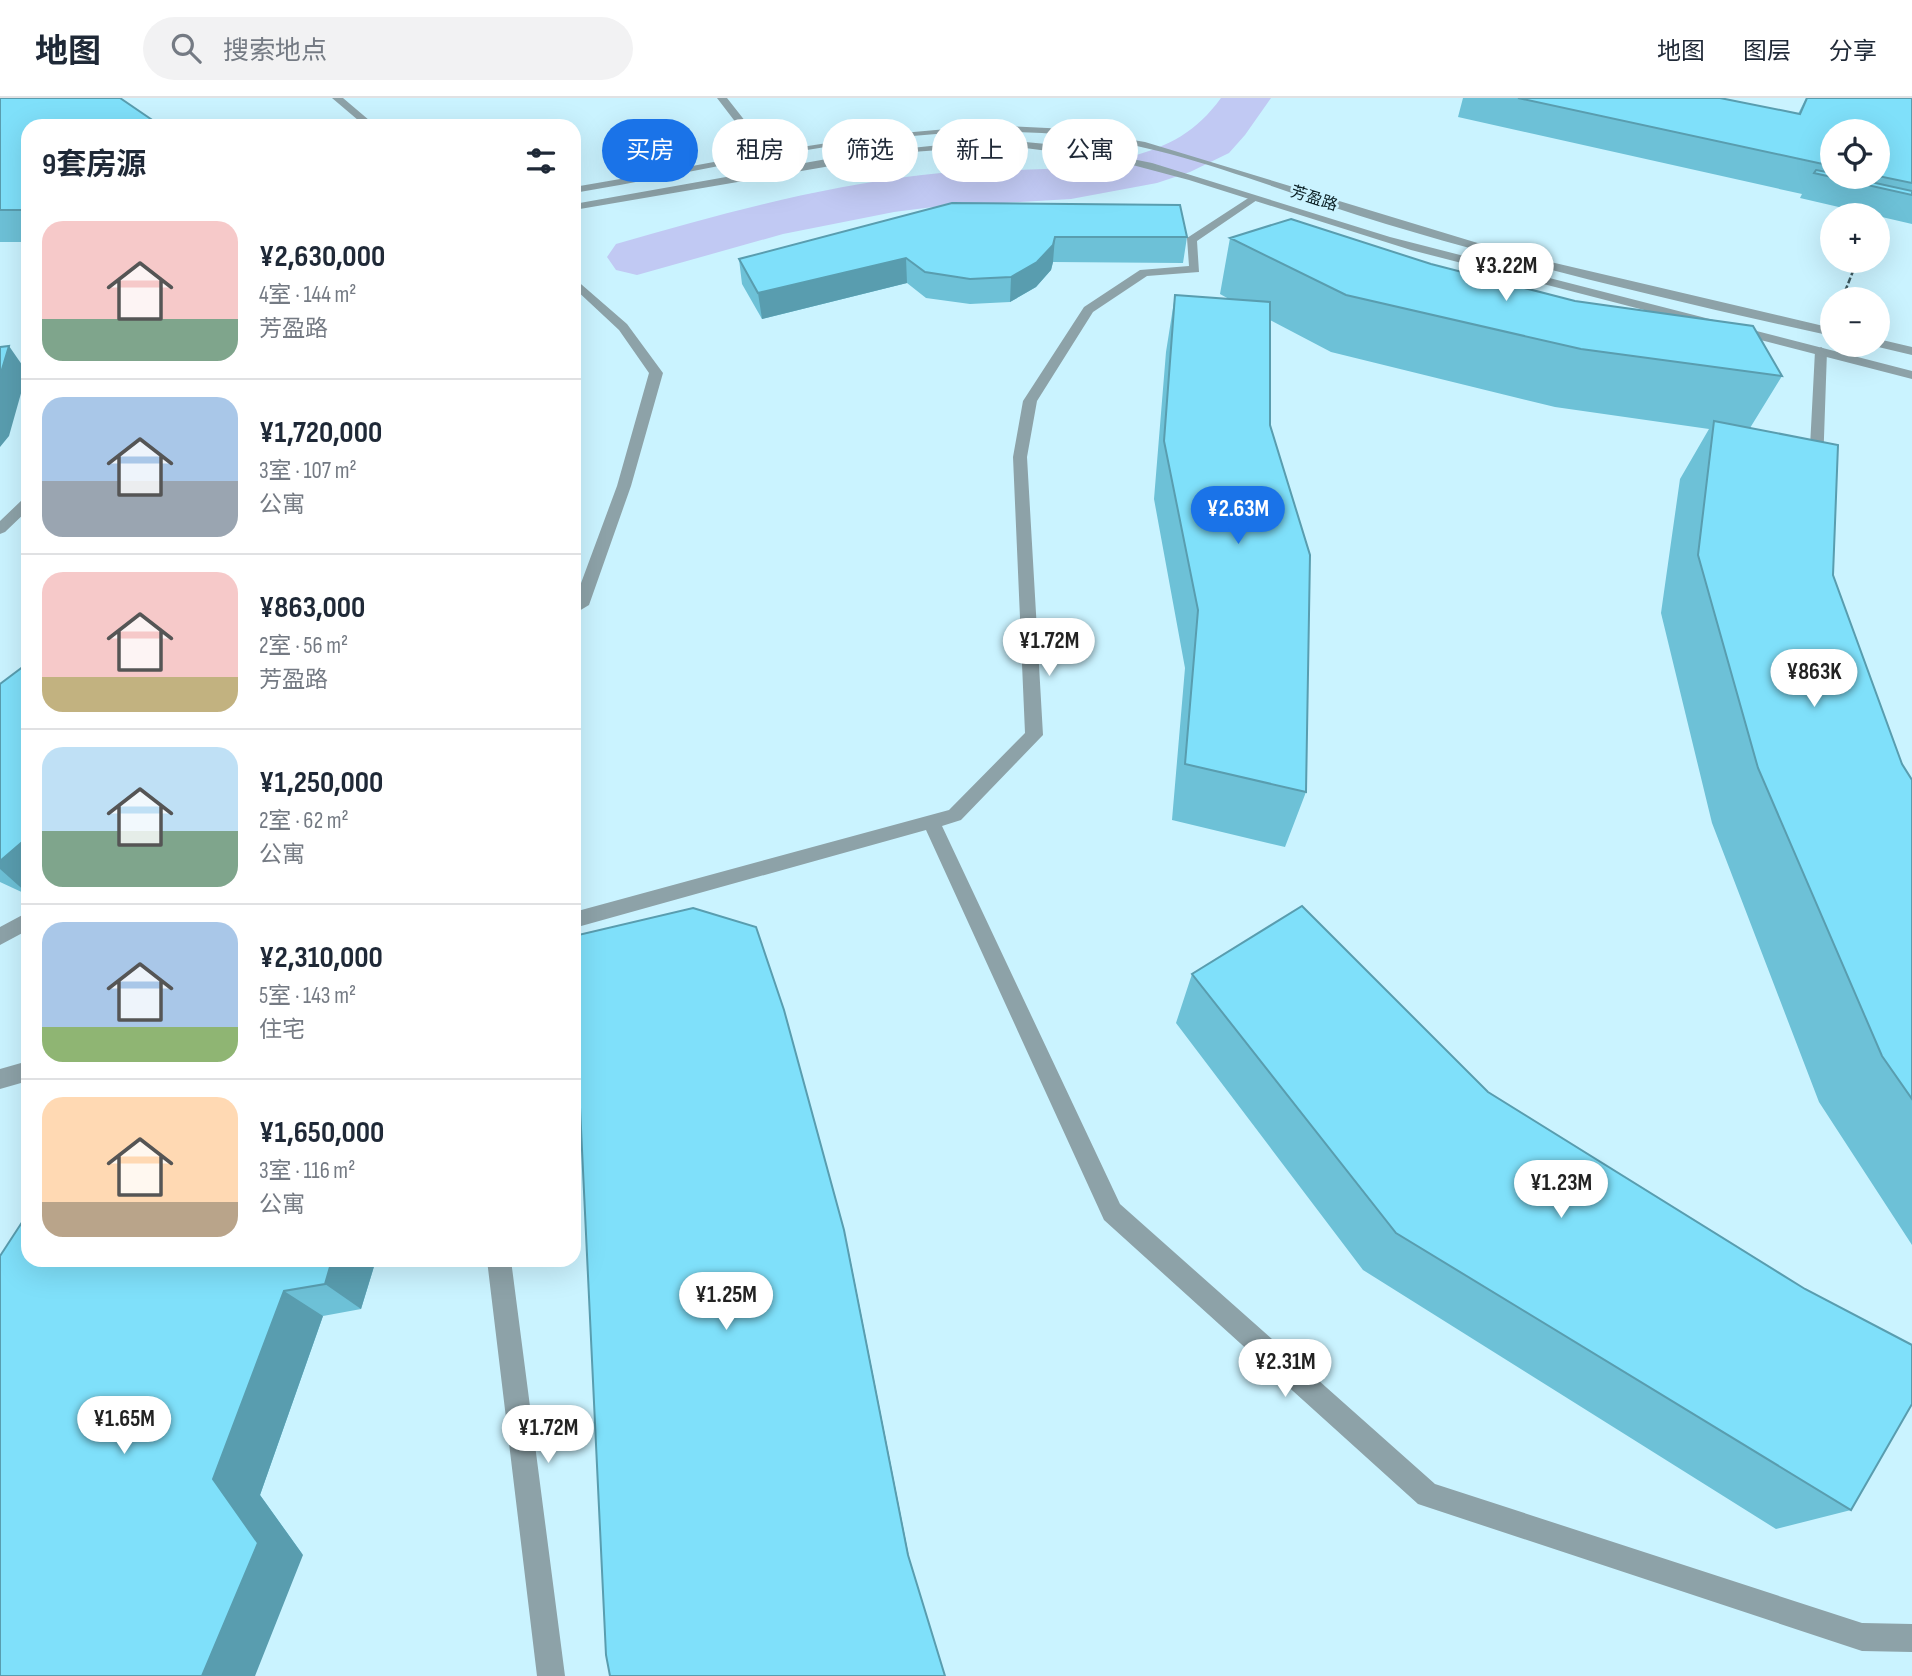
<!DOCTYPE html>
<html lang="zh">
<head>
<meta charset="utf-8">
<style>
  :root { --surface:#fff; --page:#f2f2f3; --text:#1f2937; --muted:#747a83; --line:#e0e1e3; --accent:#1a73e8 }
  body { margin:0; font-family:"Sofia Sans Condensed","Noto Sans SC",sans-serif; background:var(--page); color:var(--text); height:100vh; display:flex; flex-direction:column; font-size:26px; white-space:nowrap }
  * { box-sizing:border-box; margin:0 }
  p { font-size:23px; color:var(--muted) }
  .icon { flex:none; width:38px; height:38px; fill:none; stroke:currentColor; stroke-width:2; stroke-linecap:round; stroke-linejoin:round }
  .map { position:relative; flex:1; overflow:hidden }
  .panel { position:absolute; left:21px; top:21px; width:560px; height:1148px; display:flex; flex-direction:column; background:var(--surface); border-radius:21px; box-shadow:0 7px 28px #0002 }
  .panel>* { flex:none }
  .top-card { position:absolute; left:602px; top:21px; width:665px; height:63px; display:flex; gap:14px }
  .controls { position:absolute; left:1820px; top:21px; display:grid; gap:14px }
  .controls a { display:grid; place-items:center; width:70px; height:70px; border-radius:50%; background:var(--surface); box-shadow:0 7px 28px #0002; font-size:35px }
  .price { position:absolute; translate:-50% -60px; padding:0 16px; border-radius:24px; background:#fff; color:#222; font-size:23px; line-height:46px; filter:drop-shadow(0 2px 4px #0008) }
  .price::after { content:''; position:absolute; left:50%; top:42px; width:21px; height:16px; margin-left:-10px; background:inherit; clip-path:polygon(0 0,100% 0,50% 100%) }
  .price.current { background:var(--accent); color:#fff }
  ul { padding:0; list-style:none }
  li { display:flex; align-items:center; gap:21px; height:175px; padding:0 21px }
  li+li { border-top:2px solid var(--line) }
  li span { display:grid; place-items:center; flex:none; width:196px; height:140px; border-radius:21px; color:#555 }
  li>.icon { margin-inline-start:auto }
  span .icon { width:84px; height:84px; fill:#fffc; stroke-width:1 }
  li b { font-size:30px }
  h2 { display:flex; justify-content:space-between; align-items:center; height:84px; padding:0 21px; font-size:30px }
  .tag { padding:0 24px; border-radius:32px; background:var(--surface); box-shadow:0 7px 28px #0002; font-size:24px; line-height:63px }
  .tag.current { background:var(--accent); color:#fff }
  header { display:flex; align-items:center; gap:42px; box-sizing:border-box; height:98px; padding:0 35px; background:var(--surface); border-bottom:2px solid var(--line) }
  header strong { font-size:33px }
  nav { display:flex; gap:38px; margin-inline-start:auto; font-size:24px }
  .search { width:490px; height:63px; background:var(--page); display:flex; align-items:center; gap:18px; box-sizing:border-box; padding:0 24px; border-radius:38px; color:var(--muted); font-size:26px }
  .map>svg:first-child { display:block }
  .lines { fill:none; stroke-linecap:round; stroke-linejoin:round }
  .river { fill:#c1c9f3; fill-rule:evenodd }
  .service { fill:#8da2a8; fill-rule:evenodd }
  .minor { fill:#8da2a8; fill-rule:evenodd }
  .tertiary { fill:#8da2a8; fill-rule:evenodd }
  .rail { stroke:#3e5960; stroke-width:2.5; stroke-dasharray:6 2.5; stroke-linecap:butt }
  .wall { fill:#6dc1d7; fill-rule:evenodd }
  .shaded-wall { fill:#599daf }
  .building { fill:#7fe0fa; stroke:#599daf; stroke-width:2 }
  .labels { text-anchor:middle; dominant-baseline:central; stroke-width:5; stroke-linejoin:round; paint-order:stroke }
  .far-street-label { font-size:16px; fill:#0c2126; stroke:#caf3ff }
</style>
</head>
<body>
<header>
<strong>地图</strong>
<div class="search"><svg class="icon" aria-label="search" viewBox="0 0 24 24"><circle cx="10" cy="10" r="6"/><path d="M15 15l6 6"/></svg>搜索地点</div>
<nav><a>地图</a><a>图层</a><a>分享</a></nav>
</header>
<div class="map">
<svg width="1912" height="1578" viewBox="0 0 1912 1578">
  <rect width="100%" height="100%" fill="#caf3ff"/>
  <g class="lines">
    <path class="river" d="M1221,0h50l-26,37 -16,18 -39,19 -33,11 -86,16 -138,8 -39,5 -111,22 -146,41 -21,-5 -9,-13 9,-13c100,-29 202,-57 306,-69 68,-9 140,1 207,-18 41,-11 67,-25 92,-59z"/>
    <path class="service" d="M717,0h10l44,56v4h-8z
      M28,400v12l-23,22 -5,2v-13l23,-22z"/>
    <path class="minor" d="M1253,97l5,3 -1,2 -60,41 2,31 -52,4 -54,36 -56,89 -10,56 16,278 -82,85 -19,6 178,378 315,280 427,139 50,1v28l-50,-1 -444,-147 -314,-284 -178,-390 -352,98v-16l375,-102 76,-77 -12,-276 10,-56 61,-94 56,-37 49,-4 -2,-28z
      M574,180l53,46 36,49 -32,113 -42,119 -15,9v-12l43,-116 32,-113 -30,-43 -45,-42z
      M1821,249l6,4 -4,115 -7,4 -7,-4 6,-115z
      M28,814v18l-28,15v-18z
      M28,963v20l-28,8v-20z
      M487,1162h24l54,416h-28z"/>
    <path class="tertiary" d="M332,0h11l33,28h-11z
      M1006,28l62,3 77,13 359,109 328,77v8c-150,-33 -299,-68 -446,-112 -104,-31 -209,-79 -318,-89 -166,-16 -332,31 -494,58v-6c144,-24 285,-57 432,-61z
      M968,44h57l43,4 84,17 238,74 522,134v8l-501,-129 -222,-70 -79,-21 -85,-11h-57l-56,4 -338,58v-6l281,-50z
      M1878,241l34,8v8l-38,-9 4,-1z"/>
    <path class="rail" d="M1842,201l15,-38"/>
  </g>
  <path class="wall" d="M0,0l28,28v116h-28z
    M1463,0h257l78,16 8,-16h106v126l-112,-26 2,-4 -344,-77zM1832,33h46v46h-46z
    M952,105l235,34 -4,26 -130,-1 -2,8 -15,17 -26,15 -40,2 -44,-6 -19,-15 -145,36 -20,-35 -3,-25z
    M1230,140l552,138 -32,52 83,147 69,189 10,16v465l-93,-143 -107,-279 -51,-210 19,-134 29,-50 -154,-22 -224,-55 -61,-32v105l36,367 -21,55 -113,-27 13,-152 -31,-169 12,-147 9,-57 54,4 -9,-5z
    M28,565v232l-28,-13v-198z
    M1192,876l296,118 363,418 -75,19 -413,-259 -187,-247z
    M28,1162h348l-15,49 -38,7 -63,179 43,60z"/>
  <path class="shaded-wall" d="M1055,139l-2,25 -2,8 -15,17 -26,15 1,-25z
    M906,160l1,25 -145,36 -4,-26z
    M9,248l18,26 -18,64 -9,11v-71z
    M28,739v57l-28,-25v-8z
    M844,1132l6,28 61,309 -3,-12z
    M332,1162h44l-15,49 -36,-25z
    M284,1193l39,25 -63,179 43,60 -48,121h-53l11,-197z"/>
  <path class="building" d="M0,0h120l41,28h-133v84h-28z
    M1518,0h202l80,16 7,-16h105v85l-34,-7v-45h-46v35z
    M1816,72l16,3v4h16l64,14v4l-98,-22z
    M952,105l228,2 7,32h-132l-2,8 -16,17 -26,15 -41,2 -45,-7 -19,-14 -148,35 -19,-34z
    M1291,121l140,45 144,37 178,25 29,50 -201,-27 -235,-54 -116,-57z
    M1175,197l95,7v123l40,130 -4,237 -121,-28 13,-154 -34,-169z
    M9,248l-9,30v-29z
    M1714,323l124,24 -5,130 69,189 10,16v319l-30,-43 -124,-288 -60,-213z
    M28,565v174l-28,24v-177z
    M1302,808l186,186 317,197 107,56v59l-61,106 -455,-277 -204,-259z
    M693,810l63,19 28,83 60,220 64,325 37,121h-335l-4,-21 -32,-674v-45z
    M28,1115v47h304l-7,24 -41,7 -71,188 45,64 -56,133h-202v-420z"/>
  <g class="labels">
    <g class="far-street-label">
      <text transform="translate(1314 101) rotate(18)">芳盈路</text>
    </g>
  </g>
</svg>
<div class="controls">
<a><svg class="icon" aria-label="locate" viewBox="0 0 24 24"><circle cx="12" cy="12" r="6"/><path d="M12 2v4M12 18v4M2 12h4M18 12h4"/></svg></a>
<a>+</a>
<a>−</a>
</div>
<b class="price" style="left:1506px;top:205px">¥3.22M</b>
<b class="price current" style="left:1238px;top:448px">¥2.63M</b>
<b class="price" style="left:1049px;top:580px">¥1.72M</b>
<b class="price" style="left:1814px;top:611px">¥863K</b>
<b class="price" style="left:1561px;top:1122px">¥1.23M</b>
<b class="price" style="left:726px;top:1234px">¥1.25M</b>
<b class="price" style="left:1285px;top:1301px">¥2.31M</b>
<b class="price" style="left:124px;top:1358px">¥1.65M</b>
<b class="price" style="left:548px;top:1367px">¥1.72M</b>
<div class="top-card">
<a class="tag current">买房</a>
<a class="tag">租房</a>
<a class="tag">筛选</a>
<a class="tag">新上</a>
<a class="tag">公寓</a>
</div>
<section class="panel">
<h2>9套房源<svg class="icon" aria-label="filters" viewBox="0 0 24 24"><path d="M4 7h16M4 17h16"/><circle cx="9" cy="7" r="2"/><circle cx="15" cy="17" r="2"/></svg></h2>
<ul>
<li><span style="background:linear-gradient(#f6c9c9 70%,#7fa58c 0)"><svg class="icon" aria-label="home" viewBox="0 0 24 24"><path d="M3 11l9-7 9 7M6 9v11h12V9"/></svg></span><div><b>¥2,630,000</b><p>4室 · 144 m²</p><p>芳盈路</p></div></li>
<li><span style="background:linear-gradient(#a9c7e8 60%,#9aa5b1 0)"><svg class="icon" aria-label="home" viewBox="0 0 24 24"><path d="M3 11l9-7 9 7M6 9v11h12V9"/></svg></span><div><b>¥1,720,000</b><p>3室 · 107 m²</p><p>公寓</p></div></li>
<li><span style="background:linear-gradient(#f6c9c9 75%,#c2b280 0)"><svg class="icon" aria-label="home" viewBox="0 0 24 24"><path d="M3 11l9-7 9 7M6 9v11h12V9"/></svg></span><div><b>¥863,000</b><p>2室 · 56 m²</p><p>芳盈路</p></div></li>
<li><span style="background:linear-gradient(#bfe0f5 60%,#7fa58c 0)"><svg class="icon" aria-label="home" viewBox="0 0 24 24"><path d="M3 11l9-7 9 7M6 9v11h12V9"/></svg></span><div><b>¥1,250,000</b><p>2室 · 62 m²</p><p>公寓</p></div></li>
<li><span style="background:linear-gradient(#a9c7e8 75%,#8fb573 0)"><svg class="icon" aria-label="home" viewBox="0 0 24 24"><path d="M3 11l9-7 9 7M6 9v11h12V9"/></svg></span><div><b>¥2,310,000</b><p>5室 · 143 m²</p><p>住宅</p></div></li>
<li><span style="background:linear-gradient(#ffd9b3 75%,#b9a48a 0)"><svg class="icon" aria-label="home" viewBox="0 0 24 24"><path d="M3 11l9-7 9 7M6 9v11h12V9"/></svg></span><div><b>¥1,650,000</b><p>3室 · 116 m²</p><p>公寓</p></div></li>
</ul>
</section>
</div>
</body>
</html>
